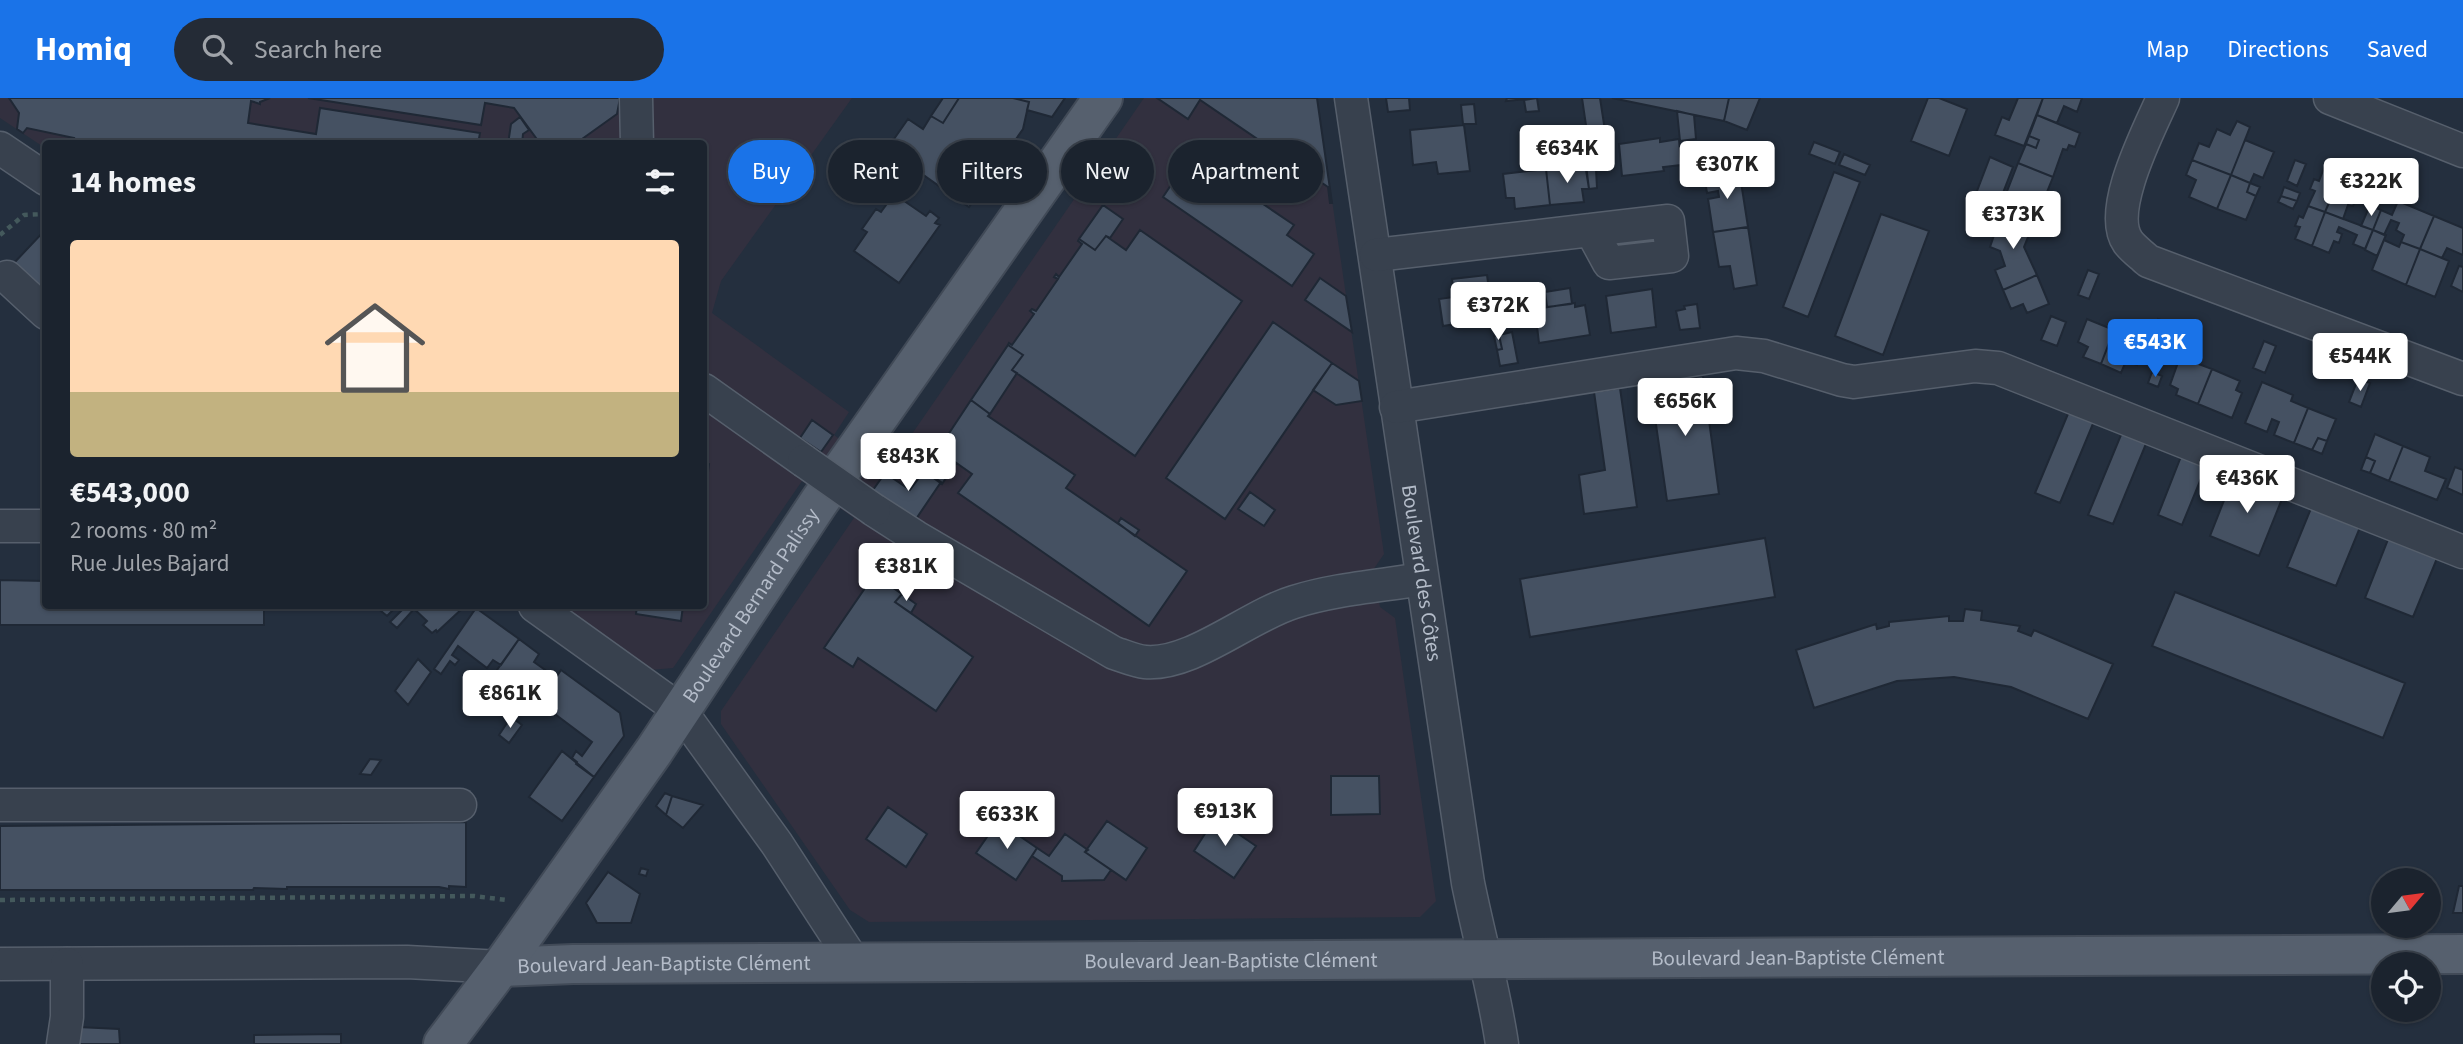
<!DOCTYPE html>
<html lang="en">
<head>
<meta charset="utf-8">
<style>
  :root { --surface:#1b232e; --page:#242b36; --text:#f1f3f6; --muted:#a0a4aa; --line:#39404a; --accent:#1a73e8 }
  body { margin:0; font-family:"Source Sans 3",sans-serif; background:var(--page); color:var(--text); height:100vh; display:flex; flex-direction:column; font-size:26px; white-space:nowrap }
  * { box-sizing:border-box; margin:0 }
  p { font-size:23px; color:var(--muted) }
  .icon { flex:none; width:38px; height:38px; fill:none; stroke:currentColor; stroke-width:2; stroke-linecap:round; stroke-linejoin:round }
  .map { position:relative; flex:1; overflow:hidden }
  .sheet { position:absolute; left:42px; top:42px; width:665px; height:469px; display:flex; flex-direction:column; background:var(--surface); border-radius:7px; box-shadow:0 2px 5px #0004,0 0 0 2px var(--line) }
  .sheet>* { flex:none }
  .banner { position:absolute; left:728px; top:42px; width:665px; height:63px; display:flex; gap:14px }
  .needle { width:46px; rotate:61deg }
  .fabs { position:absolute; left:2371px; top:770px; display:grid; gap:14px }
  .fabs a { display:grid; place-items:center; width:70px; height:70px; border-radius:50%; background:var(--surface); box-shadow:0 2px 5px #0004,0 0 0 2px var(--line); font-size:35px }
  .price { position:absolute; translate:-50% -60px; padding:0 16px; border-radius:7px; background:#fff; color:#222; font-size:23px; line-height:46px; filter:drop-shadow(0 2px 4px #0008) }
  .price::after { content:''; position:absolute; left:50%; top:42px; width:21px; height:16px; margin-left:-10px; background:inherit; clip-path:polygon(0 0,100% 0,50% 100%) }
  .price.on { background:var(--accent); color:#fff }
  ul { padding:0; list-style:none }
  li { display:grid; align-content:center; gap:14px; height:371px; padding:0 28px }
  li+li { border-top:2px solid var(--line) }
  li span { display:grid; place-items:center; height:217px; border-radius:7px; color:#555 }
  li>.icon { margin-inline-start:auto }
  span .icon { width:126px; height:126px; fill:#fffc; stroke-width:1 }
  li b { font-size:30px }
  h2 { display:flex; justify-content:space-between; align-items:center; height:84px; padding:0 28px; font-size:30px }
  .tag { padding:0 24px; border-radius:32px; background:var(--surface); box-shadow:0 2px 5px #0004,0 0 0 2px var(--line); font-size:24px; line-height:63px }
  .tag.on { background:var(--accent); color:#fff }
  header { display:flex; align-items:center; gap:42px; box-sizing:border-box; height:98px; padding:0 35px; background:var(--accent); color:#fff }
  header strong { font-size:33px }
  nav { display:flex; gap:38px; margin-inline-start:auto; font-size:24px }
  .search { width:490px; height:63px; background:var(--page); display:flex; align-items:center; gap:18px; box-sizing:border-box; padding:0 24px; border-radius:38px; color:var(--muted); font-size:26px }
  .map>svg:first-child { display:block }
  .medical { fill:#32303f }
  .building { fill:#455162; stroke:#1f2835; stroke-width:2 }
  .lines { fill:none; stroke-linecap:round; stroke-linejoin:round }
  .minor-casing { stroke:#565f6c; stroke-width:35 }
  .major-casing { stroke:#414a57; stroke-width:42 }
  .path { stroke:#44595c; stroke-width:4.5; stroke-dasharray:5 5; stroke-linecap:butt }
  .minor { stroke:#38414e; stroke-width:32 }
  .major { stroke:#56606e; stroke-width:38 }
  .minor-bridge-casing { stroke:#565f6c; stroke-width:35; stroke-linecap:butt }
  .minor-bridge { stroke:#38414e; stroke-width:32 }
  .labels { text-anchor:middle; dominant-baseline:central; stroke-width:7; stroke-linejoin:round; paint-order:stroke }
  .street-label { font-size:21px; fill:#b4bcc9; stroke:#1d2633 }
</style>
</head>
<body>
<header>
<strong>Homiq</strong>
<div class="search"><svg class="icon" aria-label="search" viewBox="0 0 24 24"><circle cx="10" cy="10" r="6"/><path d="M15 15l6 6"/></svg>Search here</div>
<nav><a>Map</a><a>Directions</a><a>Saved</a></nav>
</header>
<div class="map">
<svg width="2463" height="946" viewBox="0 0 2463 946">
  <rect width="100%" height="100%" fill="#242f3e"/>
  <path class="medical" d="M0,0h852l-131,183 -9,32 137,99 -15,23 51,38 259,-375h173l67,456 -11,16 7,37 15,11 41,283 -16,16 -551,5 -19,-12 -129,-186v-13l133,-193 -52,-37 -129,187 -23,2 -86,-64h140v-462h-658l-1,4 -45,-30z"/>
  <path class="building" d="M9,0h261l-10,4v2l-9,-3 -3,22 68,11 4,-26 160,25 -2,11h-406l2,-6 -47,-10 -4,5 -6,-4 2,-16z
    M308,0h312l-3,16 -42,30 -36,-2 -25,-34 -29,-5 -4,22z
    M943,0h16l-16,25 -12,-7z
    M959,0h54l16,4 -6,27 -39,56 -5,-3 -10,15 -25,-18 -5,7 -52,-37 21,-30 15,10 8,-13 12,7z
    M1013,0h52l-13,19 -25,-7 2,-8z
    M1157,0h160l15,105h-2l-2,-16 -128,-87 -12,19z
    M1386,0h23l1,12 -22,2z
    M1507,0h30l-31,3z
    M1537,0l2,13 -13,1 -2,-12z
    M1582,0h18l6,39 -18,2z
    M1612,0h117l-5,23z
    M1729,0h31l-13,32 -23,-9z
    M1928,0h11l28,11 -18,47 -38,-15z
    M2018,0h25l-19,48 -29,-11 7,-18 7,3z
    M2043,0h39l-5,14 -13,-6 -7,17 -20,-8z
    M1474,6l2,20h-13l-2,-19z
    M1677,13l17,4 2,24 -16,2z
    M2037,17l43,18 -5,14 -6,-2 -2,5 -4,-1 -10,28 -35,-14 8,-19 10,4 3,-8 -10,-4z
    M520,19l9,13 -6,4 -1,10h-14l3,-20z
    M2237,23l13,6 -19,48 -39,-15 7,-17 10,4 8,-18 13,6z
    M1464,27l6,46 -32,3 -2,-12 -23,3 -3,-35z
    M2029,38l10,4 -3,8 -10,-4z
    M1660,40v4l19,-3 2,26 -18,2 1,4 -42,5 -3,-32z
    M2245,42l29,12 -11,26 -9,-4 -4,9 -19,-8z
    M1814,44l26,10 -5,12 -26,-10z
    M1844,56l26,11 -5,10 -26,-10z
    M1191,57l103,70 -7,10 27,19 -22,32 -129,-89z
    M1585,59l1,8 -40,4 -1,-8z
    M1990,59l23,10 -21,54 -23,-9z
    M2192,62l39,15 -14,34 -28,-12 7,-17 -10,-5z
    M2295,62l11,4 -9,22 -10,-5z
    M2018,65l35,14 -12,30 -35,-13z
    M1586,67l3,24h-7l2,13 -34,3 -4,-36z
    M2324,70l17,7 -16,37 -17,-6 7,-15 -5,-2 4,-10 5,2z
    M1546,71l4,36 -35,4 -1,-11h-8l-3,-24z
    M1596,71l1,19 -8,1 -3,-19z
    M1739,71l9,58 -35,5 -5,-33 11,-2 -1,-6 -11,2 -3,-18z
    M1834,74l26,10 -52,135 -25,-10z
    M2231,77l19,8 -3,9 9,4 -10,24 -29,-11z
    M2341,77l17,7 -5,13 4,1 -4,10 -5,-1 -5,14 -18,-7z
    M944,81l25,18 10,-15 5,3 -15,22 -30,-21z
    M2250,85l10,4 -4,9 -9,-4z
    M2284,89l16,6 -3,8 -16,-5z
    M894,96l32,22 4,-5 9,7 -4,5 5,2 -41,58 -45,-32 13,-19 -5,-3 14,-20 5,3z
    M2281,98l16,5 -4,8 -15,-7z
    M2398,103l36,15 -14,33 -19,-7 3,-7 -8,-5 3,-7 -8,-3 -7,15 -11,-5 8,-20 11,5z
    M1103,107l20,14 -13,19 -4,-2 -11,14 -16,-11z
    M2370,107l11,5 -8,20 -12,-4z
    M2308,108l17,6 -13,34 -17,-7 5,-12 -5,-1 4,-10 4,2z
    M2002,114l31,13 -9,22 13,28 -34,15 -8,-20 10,-4 -5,-15 -10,-4z
    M2325,114l48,18 -8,19 -12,-5 4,-9 -18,-8 -2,5 5,2 -3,9 -5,-2 -5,12 -17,-7z
    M1881,116l48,17 -46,124 -48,-19z
    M2434,118l29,12v27l-16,-7 -5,10 -22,-9z
    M1748,129l9,58 -23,4 -4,-23 -11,1 -6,-35z
    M46,131v63l-32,-29z
    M1140,132l102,71 -107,155 -123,-86 11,-15 -15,-10 1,-2 3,2 22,-31 -4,-3 2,-2 4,2 22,-32 -4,-2 2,-3 3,3 23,-33 -4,-3 1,-2 16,11 11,-14 20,14z
    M2373,132l13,5 -9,21 -12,-6z
    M2384,142l15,7 2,-5 19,7 -14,36 -34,-15z
    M2420,151l29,12 -14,36 -29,-12z
    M2459,168l4,1v25l-12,-6z
    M2088,172l11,4 -10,25 -11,-4z
    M1487,177l6,43 -50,8 -4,-27 15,-2 -2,-18z
    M2037,177l12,29 -22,9 -4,-9 -12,5 -8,-19z
    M1320,180l26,18 6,36 -47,-32z
    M1570,190l2,16 -25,3 -2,-15z
    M1652,191l4,38 -45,6 -5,-37z
    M1575,205v4l10,-2 5,30 -51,8 -4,-34z
    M1697,206l3,24 -20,2 -4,-19 9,-2 -1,-3z
    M2051,218l15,6 -9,24 -16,-6z
    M2087,221l27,11 -13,34 -18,-7 5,-10 -10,-5z
    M2158,221l13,5 -10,27 -13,-6z
    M1273,224l59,41 -107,156 -59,-41z
    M2114,232l32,13 -9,22 -11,-4 -5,12 -20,-9z
    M1512,234l6,31 -18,3 -3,-16 5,-1 -3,-14z
    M1499,237l3,14 -5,1 -3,-14z
    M2264,243l12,5 -11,27 -12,-5z
    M1008,247l15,10 -11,15 5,3 -27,41 -19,-14z
    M2180,259l32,12 -14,35 -22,-9 2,-6 -8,-4z
    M1332,265l27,18 3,20 -26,4 -23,-15z
    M2212,271l28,12 -4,9 6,3 -10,25 -34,-14z
    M2152,274l10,4 -4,11 -10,-4z
    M1703,278l16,118 -52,7 -17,-118z
    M2358,281l12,4 -9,24 -12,-5z
    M2262,284l31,13 -2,6 17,7 -14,35 -20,-8 5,-13 -7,-3 -5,13 -22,-9z
    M1620,290l17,119 -53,7 -5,-39 26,-5 -11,-78z
    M971,302l19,14 -2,2 87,59 -9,13 121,83 -38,55 -191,-133 14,-19 -34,-24z
    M2308,310l28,11 -9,22 -9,-3 -6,12 -18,-7z
    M2070,311l25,10 -35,84 -25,-10z
    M812,322l21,15 -12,17 -21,-14z
    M2123,332l25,9 -35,85 -25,-9z
    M2375,336l28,12 -14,35 -19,-8 5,-12 -9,-4z
    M2318,340l9,3 -5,13 -10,-4z
    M2403,348l27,11 -5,14 21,8 -9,21 -48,-19z
    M938,352l18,13 -14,21 -18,-13z
    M2182,356l25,10 -25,61 -24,-10z
    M2366,359l9,4 -5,12 -9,-3z
    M704,365l5,1 -5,40z
    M2455,369l8,3v25l-16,-7z
    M924,373l17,11 -25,37 -43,-29 12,-17 25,17z
    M2234,377l50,19 -25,62 -49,-20z
    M1250,394l25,18 -11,16 -26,-17z
    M2312,408l49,19 -25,61 -49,-19z
    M1121,420l18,12 -4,6 -17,-13z
    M2389,439l49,19 -25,61 -48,-19z
    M1765,440l10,59 -245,40 -10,-58z
    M874,477l28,19 -7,8 78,55 -37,54 -78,-53 -5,9 -29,-19z
    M0,482l46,1v25h218v19h-264z
    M2175,494l230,91 -22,55 -231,-92z
    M902,496l14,10 -5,9 -16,-11z
    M375,508h22l-10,10z
    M406,508h5l3,3 -17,19 -7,-6z
    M411,508h54l-28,26 -1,-2 -4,3 -9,-8 4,-4z
    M637,508h46l-2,15 -45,-7z
    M476,510l43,31 -18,26 -8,-5 -6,8 -29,-22 -6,9 7,5 -4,5 -5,-4 -9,13 -7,-5z
    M1965,511l17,2 -1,9 39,6 -2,5 13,5 3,-6 79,34 -25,55 -77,-32 -57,-10 -57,4 -83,27 -18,-58 80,-26 1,5 12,-3v-4l60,-6v5h14z
    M519,541l20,15 -5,8 14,10 -17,23 -34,-25z
    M418,561l13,13 -23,33 -13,-14z
    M561,572l59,43 4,23 -30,41 -18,-13 1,-2 -5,-4 4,-7 6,5 10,-14 -48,-36 -4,5 -4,-3z
    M511,619l11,8 -13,18 -10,-8z
    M562,653l32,26 -32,44 -33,-24z
    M370,661l11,1 -10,15 -11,-1z
    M1331,678h48l1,38 -49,1z
    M665,695l7,3 -6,19 -10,-9z
    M672,698l31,9 -20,23 -17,-13z
    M888,709l39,27 -21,33 -40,-28z
    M1215,720l41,28 -22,32 -40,-27z
    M998,723l39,27 -21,32 -40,-27z
    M1107,723l40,27 -21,32 -41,-28z
    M466,724v65l-17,-1v3l-10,-2h-152v2l-33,-1 -1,2h-253v-64z
    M1065,736l23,16 -3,2 26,18 -7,10 -42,1v-5l-30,-20 5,-8 12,8z
    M641,770l7,2 -2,6 -7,-2z
    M608,774l32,22 -9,29h-34l-11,-20z
    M2459,788h4v27h-10z
    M78,929l41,2 1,15h-42z
    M341,936v10h-87v-9z"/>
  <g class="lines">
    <g class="minor-casing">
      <g id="minor">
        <path d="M636,0l1,46"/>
        <path id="s1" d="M1351,0l117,785c11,54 26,107 34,161"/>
        <path d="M2163,0c-14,32 -57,113 -35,144 5,7 14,13 20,19l315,118"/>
        <path d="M2330,0l133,53"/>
        <path d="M0,50l46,31"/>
        <path d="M1376,157l215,-25 18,33 63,-7 -4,-35 -77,9"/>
        <path d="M7,179l39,36"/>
        <path d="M704,292l100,71"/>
        <path d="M1396,309l340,-54 28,3 78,24 12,2 121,-16 23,2 465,184"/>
        <path d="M874,412l42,27 198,116c10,3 21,8 31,9 47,4 103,-46 149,-60 41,-13 86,-16 128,-23"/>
        <path d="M0,428h46"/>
        <path d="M535,508l145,104 97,134 78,120"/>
        <path d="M0,707h460"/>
        <path d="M0,866l407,-2 94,5"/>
        <path d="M63,946l4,-27v-53"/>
      </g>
    </g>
    <g class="major-casing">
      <g id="major">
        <path id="s2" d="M501,869l72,-3 1890,-10"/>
        <path id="s3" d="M443,946l58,-77 153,-216 165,-249 284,-404"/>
      </g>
    </g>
    <path class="path" d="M0,137l24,-20 22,-1
      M0,802l474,-4 32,4"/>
    <use href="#minor" class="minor"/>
    <use href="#major" class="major"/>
    <g class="minor-bridge-casing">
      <path id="minor-bridge" d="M804,363l70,49"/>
    </g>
    <use href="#minor-bridge" class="minor-bridge"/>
  </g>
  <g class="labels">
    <g class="street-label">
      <text stroke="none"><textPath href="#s1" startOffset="480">Boulevard des Côtes</textPath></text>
      <text stroke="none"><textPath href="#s3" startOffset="536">Boulevard Bernard Palissy</textPath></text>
      <text stroke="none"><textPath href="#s2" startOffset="1297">Boulevard Jean-Baptiste Clément</textPath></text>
      <text stroke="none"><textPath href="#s2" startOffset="730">Boulevard Jean-Baptiste Clément</textPath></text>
      <text stroke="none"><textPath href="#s2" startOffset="163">Boulevard Jean-Baptiste Clément</textPath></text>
    </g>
  </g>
</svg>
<div class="fabs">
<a><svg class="needle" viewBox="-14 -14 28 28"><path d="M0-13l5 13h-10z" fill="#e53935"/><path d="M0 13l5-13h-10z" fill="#a0a4aa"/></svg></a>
<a><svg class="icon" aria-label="locate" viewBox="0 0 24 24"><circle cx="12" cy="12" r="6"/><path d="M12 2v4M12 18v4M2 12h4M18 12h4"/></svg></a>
</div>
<b class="price" style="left:1567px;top:87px">€634K</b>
<b class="price" style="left:1727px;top:103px">€307K</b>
<b class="price" style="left:2371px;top:120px">€322K</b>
<b class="price" style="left:2013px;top:153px">€373K</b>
<b class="price" style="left:1498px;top:244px">€372K</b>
<b class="price on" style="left:2155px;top:281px">€543K</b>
<b class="price" style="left:2360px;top:295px">€544K</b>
<b class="price" style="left:1685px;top:340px">€656K</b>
<b class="price" style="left:908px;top:395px">€843K</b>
<b class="price" style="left:2247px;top:417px">€436K</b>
<b class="price" style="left:906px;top:505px">€381K</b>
<b class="price" style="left:510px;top:632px">€861K</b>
<b class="price" style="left:1225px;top:750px">€913K</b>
<b class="price" style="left:1007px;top:753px">€633K</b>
<div class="banner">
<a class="tag on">Buy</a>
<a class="tag">Rent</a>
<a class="tag">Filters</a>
<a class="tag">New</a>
<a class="tag">Apartment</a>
</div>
<section class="sheet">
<h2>14 homes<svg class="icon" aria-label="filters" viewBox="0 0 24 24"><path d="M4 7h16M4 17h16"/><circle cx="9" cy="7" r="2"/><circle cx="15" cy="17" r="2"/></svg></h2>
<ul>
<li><span style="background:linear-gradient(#ffd9b3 70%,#c2b280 0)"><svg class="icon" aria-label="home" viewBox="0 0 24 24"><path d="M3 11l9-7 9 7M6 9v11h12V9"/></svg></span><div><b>€543,000</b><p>2 rooms · 80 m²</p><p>Rue Jules Bajard</p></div></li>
</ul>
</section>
</div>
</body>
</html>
